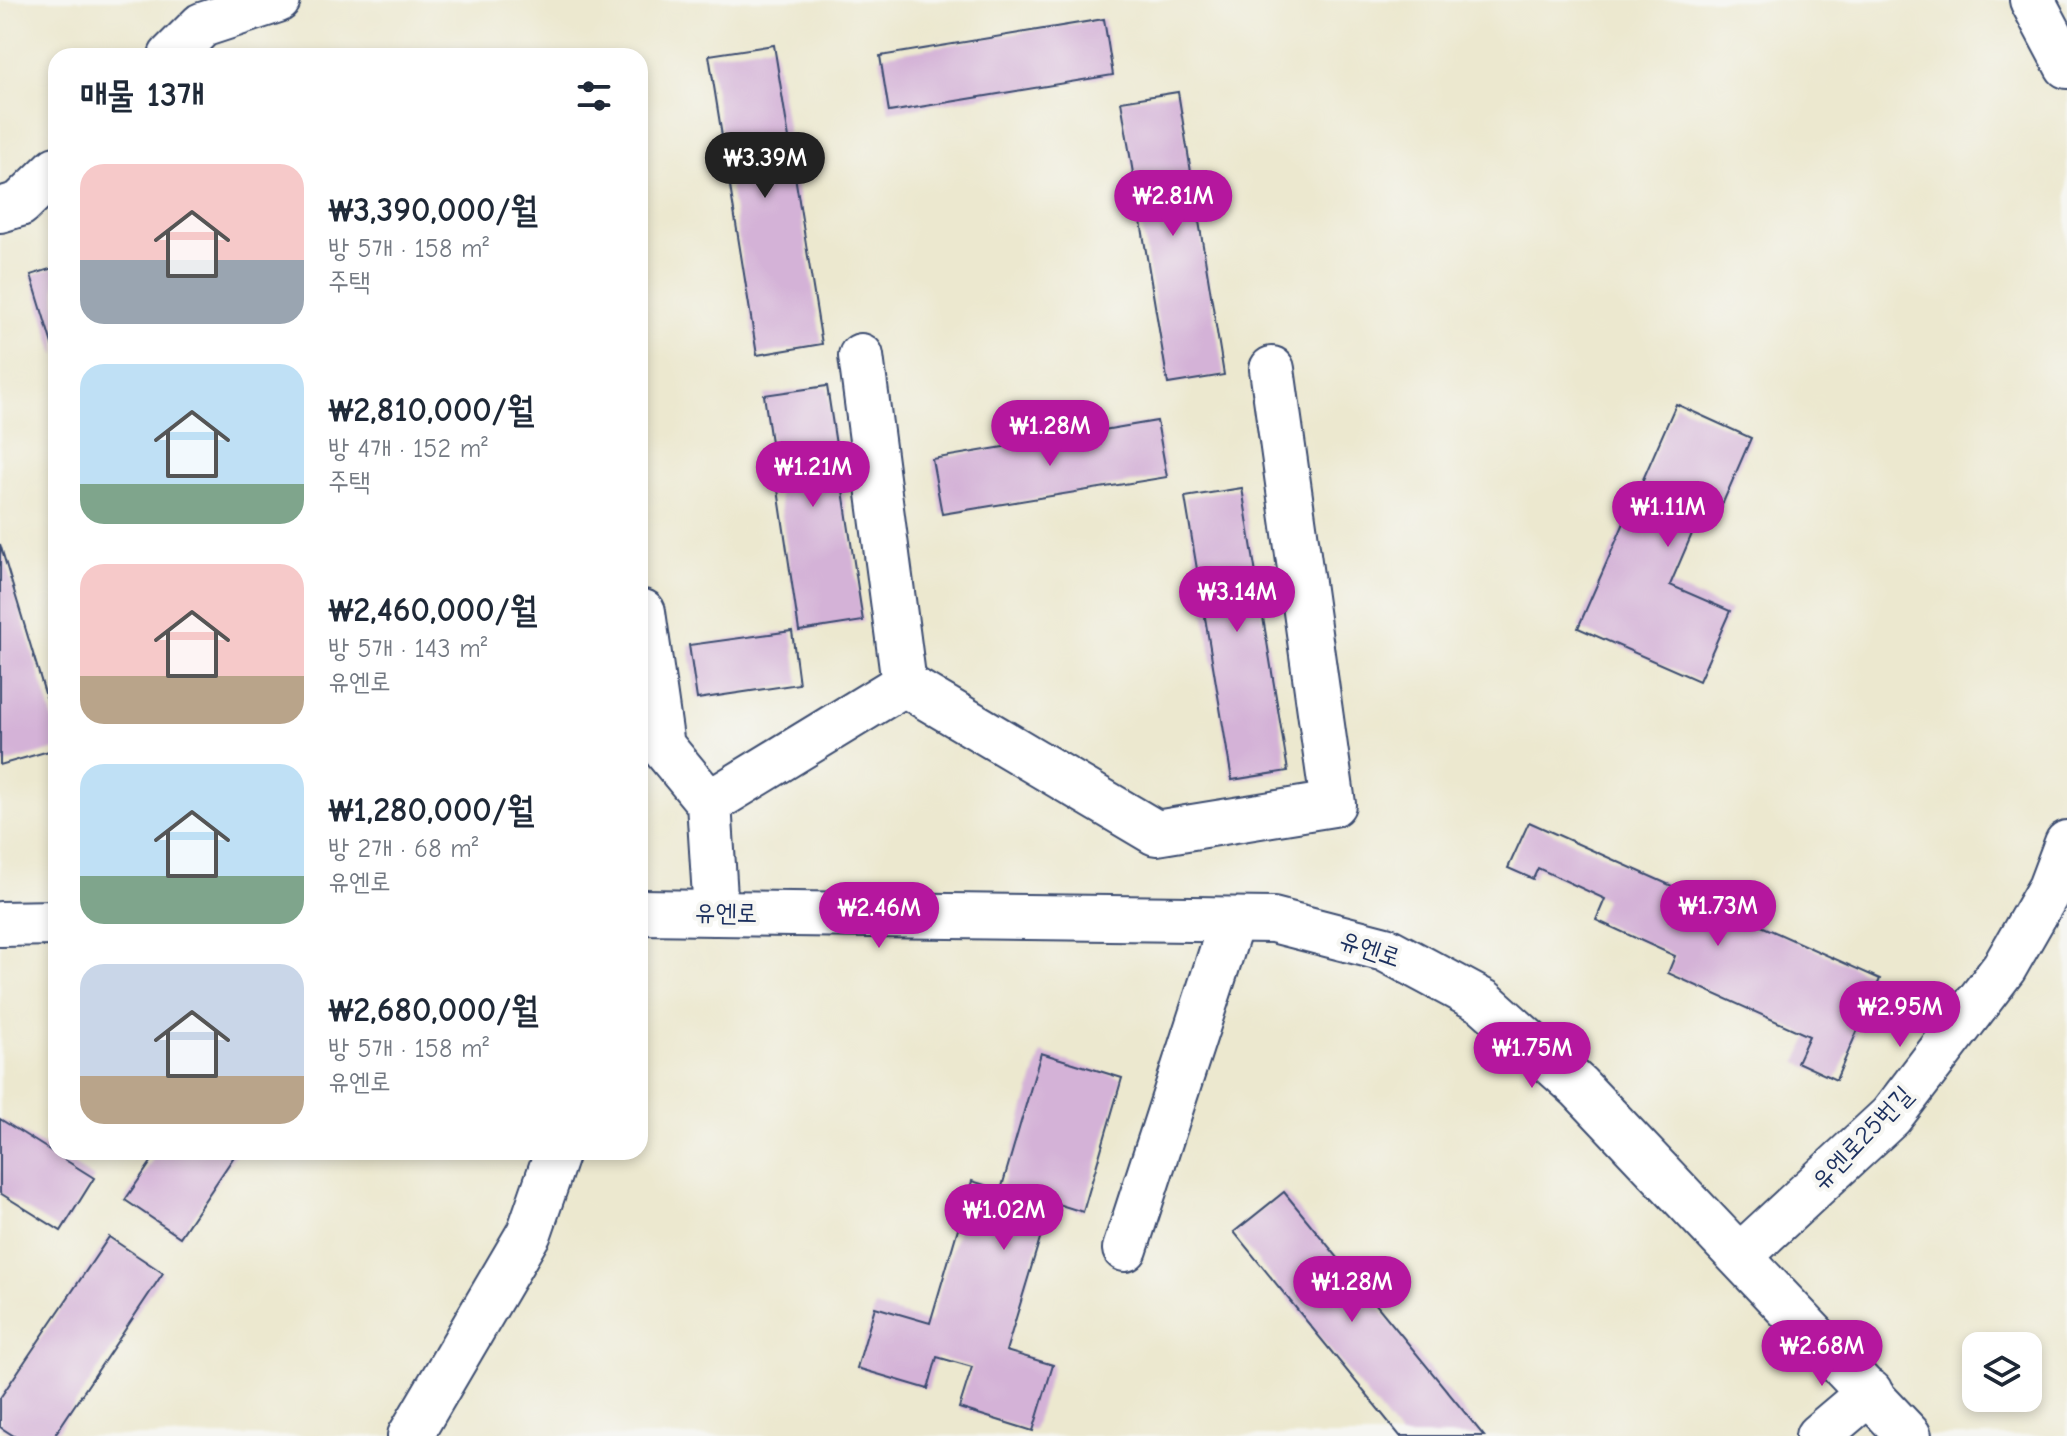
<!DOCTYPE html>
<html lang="ko">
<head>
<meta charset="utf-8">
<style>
  :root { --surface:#fff; --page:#f6f6f7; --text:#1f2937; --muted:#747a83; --accent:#b5179e }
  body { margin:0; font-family:"Comic Neue","Poor Story",sans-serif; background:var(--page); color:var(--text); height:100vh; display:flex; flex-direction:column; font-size:30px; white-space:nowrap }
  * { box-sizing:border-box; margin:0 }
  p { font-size:26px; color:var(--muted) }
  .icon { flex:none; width:44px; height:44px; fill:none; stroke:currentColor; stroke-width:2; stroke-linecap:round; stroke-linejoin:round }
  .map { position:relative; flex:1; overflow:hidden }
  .panel { position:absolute; left:48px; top:48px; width:600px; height:1112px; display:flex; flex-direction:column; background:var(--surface); border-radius:24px; box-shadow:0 4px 12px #0003 }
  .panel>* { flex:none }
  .controls { position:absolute; left:1962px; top:1332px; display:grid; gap:16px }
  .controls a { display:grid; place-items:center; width:80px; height:80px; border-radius:16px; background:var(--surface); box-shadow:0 4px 12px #0003; font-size:40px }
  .price { position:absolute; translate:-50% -68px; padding:0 18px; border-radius:28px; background:var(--accent); color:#fff; font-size:26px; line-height:52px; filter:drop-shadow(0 2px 4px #0008) }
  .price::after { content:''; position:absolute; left:50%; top:48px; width:24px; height:18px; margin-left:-12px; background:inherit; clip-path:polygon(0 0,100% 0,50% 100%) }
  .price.selected { background:#222; color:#fff }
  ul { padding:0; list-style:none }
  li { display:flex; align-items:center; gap:24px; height:200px; padding:0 32px }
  li span { display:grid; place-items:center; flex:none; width:224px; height:160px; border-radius:24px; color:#555 }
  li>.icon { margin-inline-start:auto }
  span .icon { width:96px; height:96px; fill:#fffc; stroke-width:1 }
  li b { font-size:34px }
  h2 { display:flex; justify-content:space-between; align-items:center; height:96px; padding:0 32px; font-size:34px }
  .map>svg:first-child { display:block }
  .building { fill:#d4b2d7 }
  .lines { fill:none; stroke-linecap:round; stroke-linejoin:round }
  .minor-casing { stroke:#3a4b6f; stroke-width:48 }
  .major-casing { stroke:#3a4b6f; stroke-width:48 }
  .minor { stroke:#fff; stroke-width:44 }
  .major { stroke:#fff; stroke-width:44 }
  .labels { text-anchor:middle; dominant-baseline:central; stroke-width:8; stroke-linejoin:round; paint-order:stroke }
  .street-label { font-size:26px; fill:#1b2f5e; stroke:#f6f6f2 }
</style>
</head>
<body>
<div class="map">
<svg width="2067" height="1436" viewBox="0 0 2067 1436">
  <rect width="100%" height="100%" fill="#f6f6f2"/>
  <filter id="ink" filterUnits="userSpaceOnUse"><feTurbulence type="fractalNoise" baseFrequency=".0125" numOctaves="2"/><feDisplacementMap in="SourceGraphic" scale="16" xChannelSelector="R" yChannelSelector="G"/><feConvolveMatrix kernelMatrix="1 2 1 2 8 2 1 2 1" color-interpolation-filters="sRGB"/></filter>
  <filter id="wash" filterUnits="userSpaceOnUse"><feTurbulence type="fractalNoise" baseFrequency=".006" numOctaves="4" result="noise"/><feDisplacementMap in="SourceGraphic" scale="32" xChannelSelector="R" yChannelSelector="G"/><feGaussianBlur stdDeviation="1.8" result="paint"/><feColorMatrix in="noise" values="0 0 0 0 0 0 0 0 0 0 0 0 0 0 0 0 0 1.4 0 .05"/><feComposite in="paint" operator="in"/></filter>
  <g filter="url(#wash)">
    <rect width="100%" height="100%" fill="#ece8cf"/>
    <g id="blocks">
      <path class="building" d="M1104,19l9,56 -224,37 -9,-56z
        M774,45l48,299 -65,11 -48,-300z
        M1178,92l46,283 -56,9 -47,-283z
        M56,267v87h-1l-24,-79z
        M827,386l36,235 -64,10 -35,-236z
        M1676,404l75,34 -36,83 -15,-6 -30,70 60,26 -31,70 -121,-53z
        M1157,421l10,56 -225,37 -10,-55z
        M1242,488l46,283 -56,9 -47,-283z
        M0,544l56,186v19l-56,16z
        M792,631l7,53 -102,15 -8,-54z
        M1529,822l351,157 -44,101 -39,-18 12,-26 -141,-63 7,-17 -79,-36 9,-21 -67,-31 -5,11 -25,-11z
        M1041,1053l81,25 -39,134 -32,-10 -45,149 47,14 -20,66 -74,-23 13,-41 -35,-10 -9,32 -71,-21 18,-61 55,16 42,-142 29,9z
        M0,1119l94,59 -33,53 -61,-38z
        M158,1152h79l-57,85 -55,-37z
        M1284,1192l200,244h-84l-166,-204z
        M109,1237l54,36 -109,163h-40l-14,-9v-29z"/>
    </g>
  </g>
  <g filter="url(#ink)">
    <use href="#blocks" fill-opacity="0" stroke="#3a4b6f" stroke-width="2"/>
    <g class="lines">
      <g class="minor-casing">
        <path id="minor" d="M2032,0l35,66
          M171,56l31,-31 76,-25
          M0,210l20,-6 36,-35
          M861,356l43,328
          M643,612l19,134 47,57
          M716,913l-7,-110 195,-119 252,149 177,-29 -61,-435
          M1125,1249l107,-329
          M1740,1256l151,-140 113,-148 46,-80 17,-45
          M410,1436l119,-203 28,-81
          M1818,1436l52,-44"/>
      </g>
      <g class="major-casing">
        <path id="major" d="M640,912l633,8 112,29 99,53 95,85 330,349
          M0,924l56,-1"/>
      </g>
      <use href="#minor" class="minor"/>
      <use href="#major" class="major"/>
    </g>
  </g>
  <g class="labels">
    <g class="street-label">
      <text transform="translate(726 913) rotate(1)">유엔로</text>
      <text transform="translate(1370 949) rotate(19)">유엔로</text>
      <text transform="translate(1862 1138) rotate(-46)">유엔로25번길</text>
    </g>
  </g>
</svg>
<div class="controls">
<a><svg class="icon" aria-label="layers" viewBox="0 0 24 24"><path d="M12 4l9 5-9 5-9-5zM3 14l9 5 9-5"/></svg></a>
</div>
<b class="price selected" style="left:765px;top:200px">₩3.39M</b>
<b class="price" style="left:1173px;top:238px">₩2.81M</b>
<b class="price" style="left:1050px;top:468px">₩1.28M</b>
<b class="price" style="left:813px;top:509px">₩1.21M</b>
<b class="price" style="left:1668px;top:549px">₩1.11M</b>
<b class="price" style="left:1237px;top:634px">₩3.14M</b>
<b class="price" style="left:1718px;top:948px">₩1.73M</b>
<b class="price" style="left:879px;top:950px">₩2.46M</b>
<b class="price" style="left:1900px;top:1049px">₩2.95M</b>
<b class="price" style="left:1532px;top:1090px">₩1.75M</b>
<b class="price" style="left:1004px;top:1252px">₩1.02M</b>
<b class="price" style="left:1352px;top:1324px">₩1.28M</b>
<b class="price" style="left:1822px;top:1388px">₩2.68M</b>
<section class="panel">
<h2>매물 13개<svg class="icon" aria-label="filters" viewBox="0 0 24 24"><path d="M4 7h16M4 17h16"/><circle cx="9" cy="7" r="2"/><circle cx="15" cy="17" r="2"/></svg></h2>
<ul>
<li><span style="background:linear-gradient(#f6c9c9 60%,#9aa5b1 0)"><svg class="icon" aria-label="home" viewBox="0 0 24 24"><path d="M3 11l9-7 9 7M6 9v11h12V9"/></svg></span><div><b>₩3,390,000/월</b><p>방 5개 · 158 m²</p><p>주택</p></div></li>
<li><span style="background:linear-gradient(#bfe0f5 75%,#7fa58c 0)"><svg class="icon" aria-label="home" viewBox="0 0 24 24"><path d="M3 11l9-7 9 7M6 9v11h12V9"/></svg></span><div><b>₩2,810,000/월</b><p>방 4개 · 152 m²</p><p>주택</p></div></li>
<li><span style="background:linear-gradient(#f6c9c9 70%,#b9a48a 0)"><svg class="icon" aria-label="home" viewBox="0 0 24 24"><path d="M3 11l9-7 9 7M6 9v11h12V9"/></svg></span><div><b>₩2,460,000/월</b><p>방 5개 · 143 m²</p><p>유엔로</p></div></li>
<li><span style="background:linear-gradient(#bfe0f5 70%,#7fa58c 0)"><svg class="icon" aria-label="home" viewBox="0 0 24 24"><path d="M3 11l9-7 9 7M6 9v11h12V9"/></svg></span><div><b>₩1,280,000/월</b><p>방 2개 · 68 m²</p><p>유엔로</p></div></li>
<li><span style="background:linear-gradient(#c9d6e8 70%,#b9a48a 0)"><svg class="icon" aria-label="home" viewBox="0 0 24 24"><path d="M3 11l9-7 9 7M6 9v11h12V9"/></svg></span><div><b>₩2,680,000/월</b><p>방 5개 · 158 m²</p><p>유엔로</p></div></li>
</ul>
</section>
</div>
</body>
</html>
